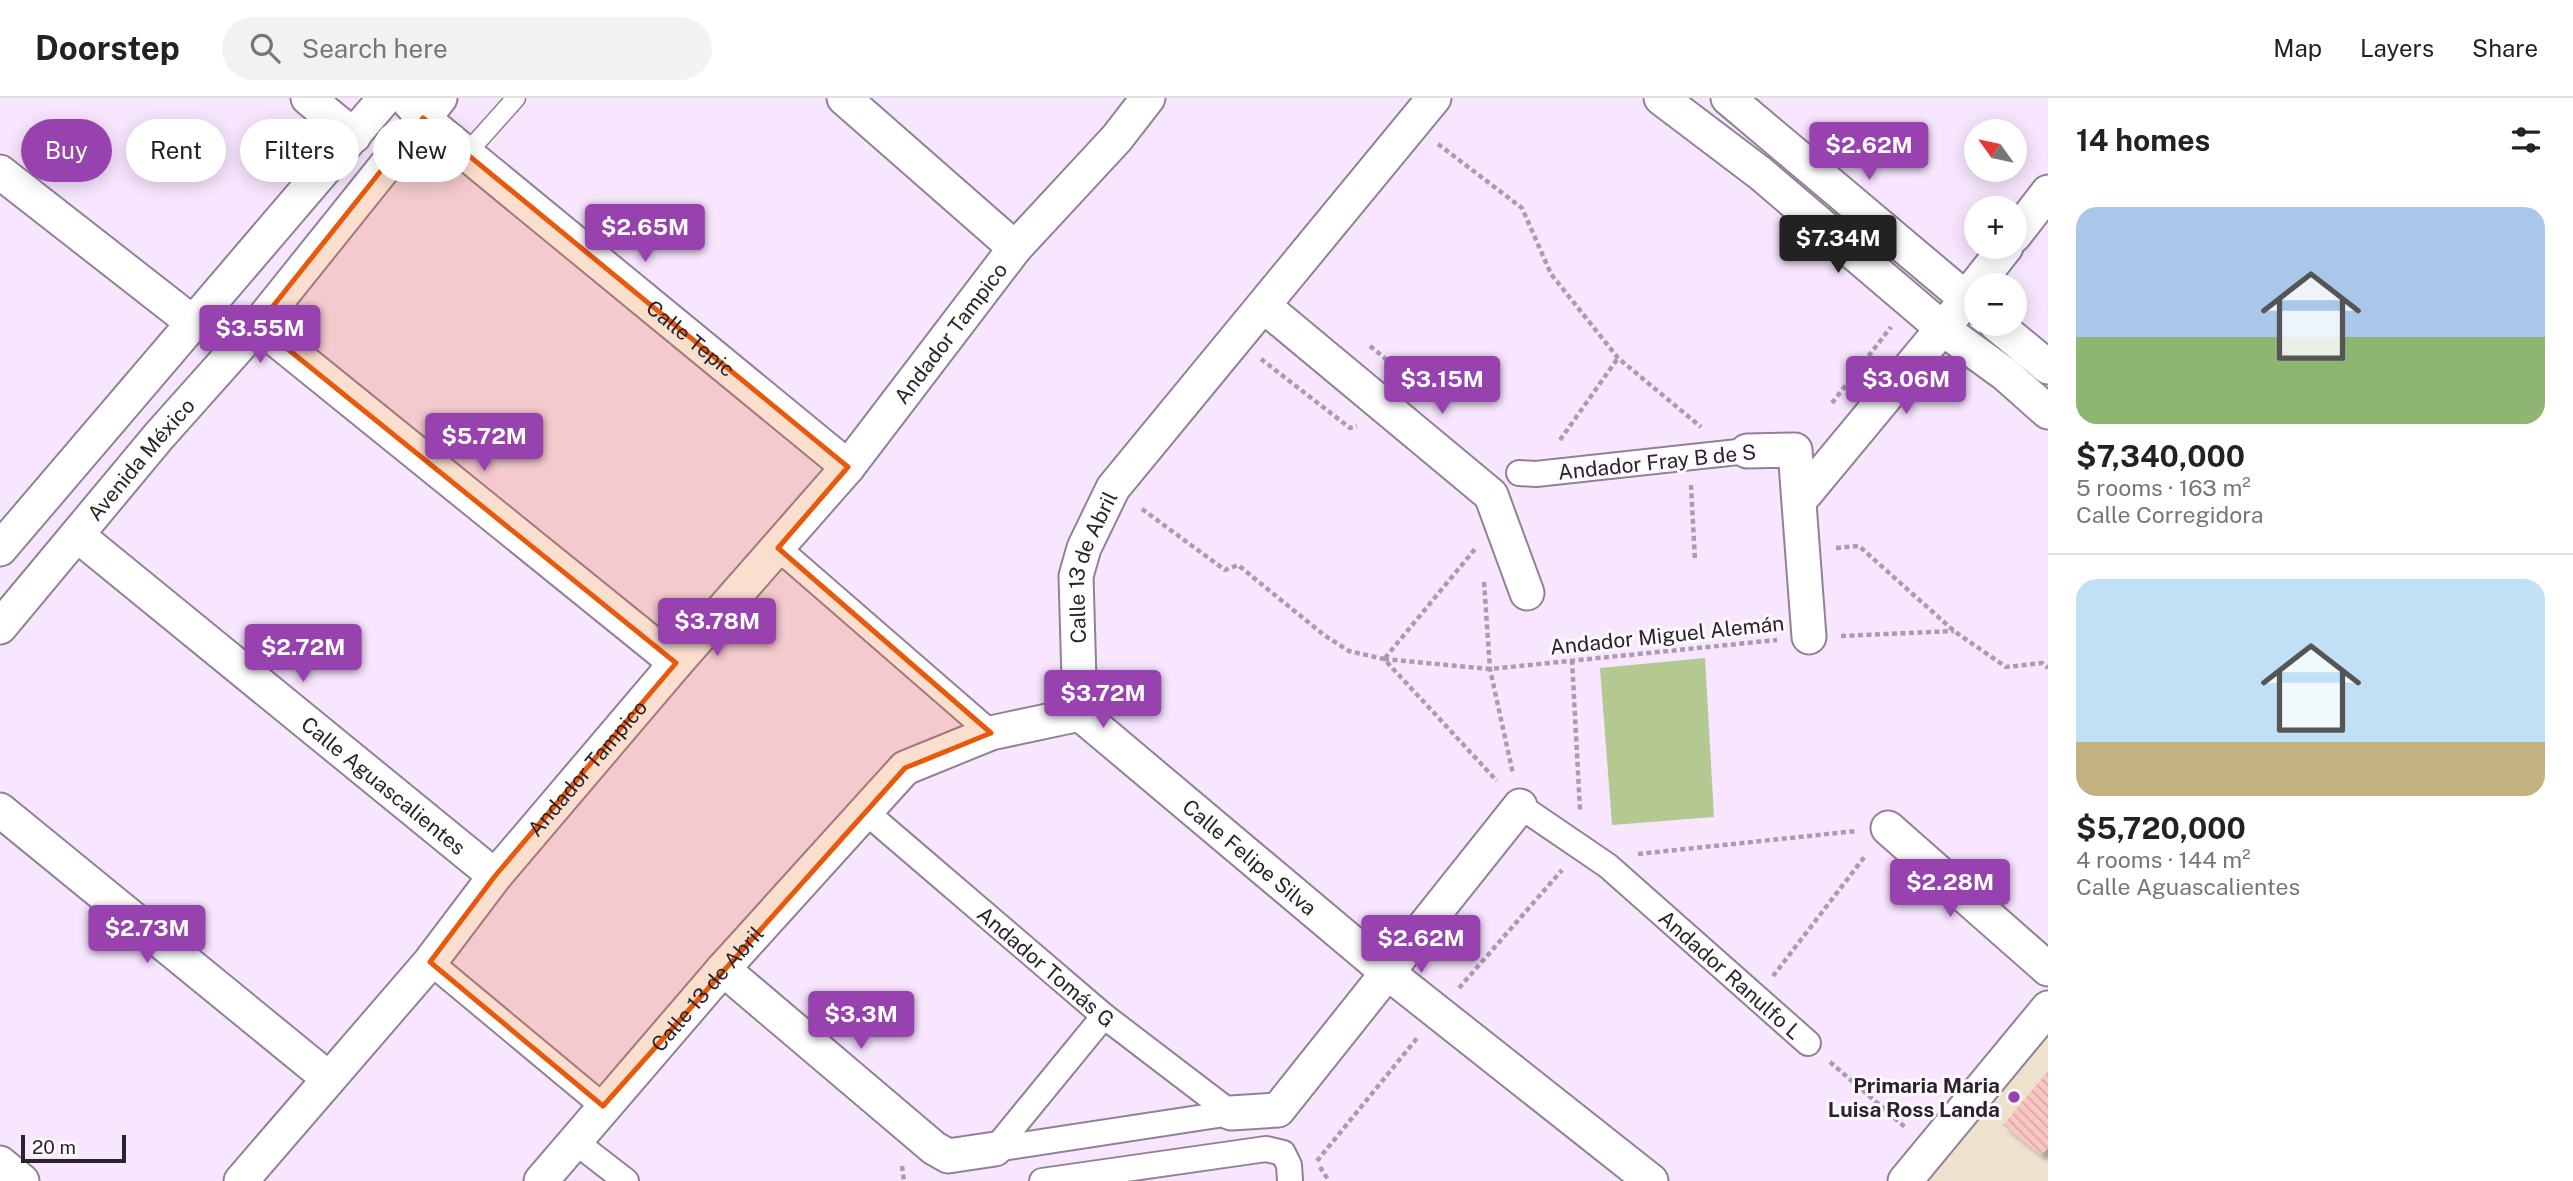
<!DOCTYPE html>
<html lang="en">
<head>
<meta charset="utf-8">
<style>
  :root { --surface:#fff; --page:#f2f2f2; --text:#222; --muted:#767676; --line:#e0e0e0; --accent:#9842b0 }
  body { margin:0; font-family:"Public Sans",sans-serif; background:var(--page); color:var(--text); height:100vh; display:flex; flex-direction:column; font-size:26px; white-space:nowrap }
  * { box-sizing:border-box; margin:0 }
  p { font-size:23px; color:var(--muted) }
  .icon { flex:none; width:38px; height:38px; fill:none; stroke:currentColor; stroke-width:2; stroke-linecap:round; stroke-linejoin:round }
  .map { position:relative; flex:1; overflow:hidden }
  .panel { display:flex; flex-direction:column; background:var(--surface); width:525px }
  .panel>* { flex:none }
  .top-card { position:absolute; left:21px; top:21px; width:665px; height:63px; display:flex; gap:14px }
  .needle { width:46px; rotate:303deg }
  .buttons { position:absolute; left:1964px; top:21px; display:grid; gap:14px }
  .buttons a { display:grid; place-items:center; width:63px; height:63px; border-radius:50%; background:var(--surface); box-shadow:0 4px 18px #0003; font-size:35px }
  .scale { position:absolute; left:21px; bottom:18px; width:105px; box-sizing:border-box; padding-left:7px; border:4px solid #2a232c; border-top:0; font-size:19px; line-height:24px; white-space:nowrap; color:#2a232c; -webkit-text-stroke:5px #fdf9fe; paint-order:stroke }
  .price { position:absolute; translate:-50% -60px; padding:0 16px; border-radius:7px; background:var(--accent); color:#fff; font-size:23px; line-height:46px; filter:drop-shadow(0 2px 4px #0008) }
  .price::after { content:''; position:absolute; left:50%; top:42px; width:21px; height:16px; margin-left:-10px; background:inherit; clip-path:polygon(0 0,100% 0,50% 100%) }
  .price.selected { background:#222; color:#fff }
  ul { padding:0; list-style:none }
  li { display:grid; align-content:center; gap:14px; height:371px; padding:0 28px }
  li+li { border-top:2px solid var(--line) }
  li span { display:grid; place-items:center; height:217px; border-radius:21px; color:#555 }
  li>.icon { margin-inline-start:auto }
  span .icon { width:126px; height:126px; fill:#fffc; stroke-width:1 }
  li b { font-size:30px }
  h2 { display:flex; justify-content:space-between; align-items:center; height:84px; padding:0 28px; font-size:30px }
  .pill { padding:0 24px; border-radius:32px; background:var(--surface); box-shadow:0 4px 18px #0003; font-size:24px; line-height:63px }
  .pill.selected { background:var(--accent); color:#fff }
  header { display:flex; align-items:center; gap:42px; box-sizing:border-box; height:98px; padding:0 35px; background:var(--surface); border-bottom:2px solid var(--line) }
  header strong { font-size:33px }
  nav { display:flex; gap:38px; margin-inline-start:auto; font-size:24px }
  .search { width:490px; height:63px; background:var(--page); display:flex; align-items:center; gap:18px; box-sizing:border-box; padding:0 24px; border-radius:38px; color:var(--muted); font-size:26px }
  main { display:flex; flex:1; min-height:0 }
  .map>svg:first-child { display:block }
  .education { fill:#eee2ce }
  .green { fill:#b4c891 }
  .building { fill:url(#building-back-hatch); filter:url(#shadow) }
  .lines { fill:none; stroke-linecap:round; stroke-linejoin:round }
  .service-casing { stroke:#918197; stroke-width:21 }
  .pedestrian-casing { stroke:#918197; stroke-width:28 }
  .minor-casing { stroke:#918197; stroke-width:37 }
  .path { stroke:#aa9caf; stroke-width:4.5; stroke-dasharray:5 3.5; stroke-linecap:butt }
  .service { stroke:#fff; stroke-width:18 }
  .pedestrian { stroke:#fff; stroke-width:24 }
  .minor { stroke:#fff; stroke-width:33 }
  .marked { fill:#e8590c; fill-opacity:0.2; stroke:#e8590c; stroke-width:5; stroke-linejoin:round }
  .poi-dot { fill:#9842b0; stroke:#fdf9fe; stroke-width:2.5 }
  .labels { text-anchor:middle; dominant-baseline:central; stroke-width:6; stroke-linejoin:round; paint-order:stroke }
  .street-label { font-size:21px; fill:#2a232c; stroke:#fdf9fe }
  .poi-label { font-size:21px; font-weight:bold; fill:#2a232c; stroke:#fdf9fe; text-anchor:end }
</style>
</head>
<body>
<header>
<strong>Doorstep</strong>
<div class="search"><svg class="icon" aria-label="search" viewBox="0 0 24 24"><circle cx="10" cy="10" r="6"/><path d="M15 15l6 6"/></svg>Search here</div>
<nav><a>Map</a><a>Layers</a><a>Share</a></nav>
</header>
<main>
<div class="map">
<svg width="2048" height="1083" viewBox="0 0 2048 1083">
  <defs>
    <pattern id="building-back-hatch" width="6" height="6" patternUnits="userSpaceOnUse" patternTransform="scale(1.75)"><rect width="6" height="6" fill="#fac5c3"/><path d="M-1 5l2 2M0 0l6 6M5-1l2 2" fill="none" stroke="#d6a9a8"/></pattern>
    <filter id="shadow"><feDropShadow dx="6" dy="6" stdDeviation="2" flood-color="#0004"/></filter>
  </defs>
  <rect width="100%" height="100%" fill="#f8e6ff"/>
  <path class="education" d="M2048,916v167h-137z"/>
  <path class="green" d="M1705,560l9,159 -102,8 -12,-157z"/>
  <path class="building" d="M2048,973v77l-7,7 -38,-30z"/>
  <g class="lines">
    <g class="service-casing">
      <path id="service" d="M467,55l49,-55"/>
    </g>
    <g class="pedestrian-casing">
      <g id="pedestrian">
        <path d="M1519,375l17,1 211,-23"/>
        <path d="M778,450l213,185"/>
        <path id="s1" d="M1520,708l88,60 200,177"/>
        <path id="s2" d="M867,715l237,203 127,97"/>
        <path d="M430,864l173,144"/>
        <path d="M573,1042l53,41"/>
        <path d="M995,1051l236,-36"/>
        <path d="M995,1051l109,-133"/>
        <path d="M1042,1083l224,-32 17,4 6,12 1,16"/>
      </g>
    </g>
    <g class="minor-casing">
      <g id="minor">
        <path d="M308,0l46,38"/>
        <path d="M844,0l171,150"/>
        <path d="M1661,0l99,75 183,156 62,45 43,38"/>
        <path d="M1728,0l248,209"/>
        <path id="s3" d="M409,4l14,16 425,349"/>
        <path d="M0,74l192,150"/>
        <path d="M2014,138l34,-44"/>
        <path d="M1976,187l30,-38"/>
        <path d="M1265,209l226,188 36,98"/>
        <path d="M1996,226l52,43"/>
        <path d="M258,227l418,338"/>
        <path d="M1747,353l48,-1 14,187"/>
        <path d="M1801,401l155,-187"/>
        <path id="s4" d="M77,437l418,341"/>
        <path d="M0,451l385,-451"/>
        <path id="s5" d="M0,529l159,-191 99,-111 182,-227"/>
        <path id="s6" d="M1080,616l308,259 263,208"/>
        <path d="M0,712l328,268"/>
        <path d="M1888,730l160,141"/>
        <path d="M723,871l211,179 14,8 47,-7"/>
        <path d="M1231,1015l47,-3 242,-304"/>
        <path d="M0,1065l22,18"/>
        <path id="s7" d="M241,1083l189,-219 65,-86 181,-213 172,-196 167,-219 102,-110 31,-40"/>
        <path id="s8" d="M541,1083l182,-212 182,-201 86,-35 89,-19 -4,-138 8,-28 29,-60 321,-390"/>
        <path d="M1905,1083l143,-173"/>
      </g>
    </g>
    <path class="path" d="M1438,46l84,64 29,66 67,84 83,69
      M1370,248l17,14
      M1261,261l89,69 7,-2
      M1832,305l59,-76
      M1560,342l58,-82
      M1691,387l4,76
      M1142,411l83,61 13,-5 86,70 25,16 35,8 113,122
      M1836,450l23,-2 95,85 52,36 36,-4 6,5
      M1484,484l6,87 23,105
      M1841,538l113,-5
      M1385,560l90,-109
      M1384,561l106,10 287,-29
      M1572,562l8,150
      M1638,756l218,-23
      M1773,878l93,-121
      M1459,890l103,-118
      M1830,964l75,65
      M1317,1063l101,-124
      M902,1068l2,15
      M1320,1069l9,14"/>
    <use href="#service" class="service"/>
    <use href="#pedestrian" class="pedestrian"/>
    <use href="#minor" class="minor"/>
  </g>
  <path class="marked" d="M423,20l425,349 -70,81 213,185 -86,35 -302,338 -173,-144 65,-86 181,-213 -418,-338z"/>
  <circle class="poi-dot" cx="2014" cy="999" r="7"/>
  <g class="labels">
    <g class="street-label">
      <text stroke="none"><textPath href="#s7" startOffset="1106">Andador Tampico</textPath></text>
      <text stroke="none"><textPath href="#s3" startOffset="368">Calle Tepic</textPath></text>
      <text stroke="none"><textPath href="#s5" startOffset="219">Avenida México</textPath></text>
      <text transform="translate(1657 364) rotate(-6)">Andador Fray B de S</text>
      <text stroke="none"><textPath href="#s8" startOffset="884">Calle 13 de Abril</textPath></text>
      <text transform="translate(1667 537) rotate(-6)">Andador Miguel Alemán</text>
      <text stroke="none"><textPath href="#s7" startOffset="539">Andador Tampico</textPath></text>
      <text stroke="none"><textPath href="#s4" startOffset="396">Calle Aguascalientes</textPath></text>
      <text stroke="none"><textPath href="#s6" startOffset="222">Calle Felipe Silva</textPath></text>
      <text stroke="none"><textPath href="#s2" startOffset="236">Andador Tomás G</textPath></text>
      <text stroke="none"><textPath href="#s1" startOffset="270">Andador Ranulfo L</textPath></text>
      <text stroke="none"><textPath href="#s8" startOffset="254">Calle 13 de Abril</textPath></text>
    </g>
    <g class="poi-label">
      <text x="2000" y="987">Primaria Maria<tspan x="2000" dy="24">Luisa Ross Landa</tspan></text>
    </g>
  </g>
</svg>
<div class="buttons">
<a><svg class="needle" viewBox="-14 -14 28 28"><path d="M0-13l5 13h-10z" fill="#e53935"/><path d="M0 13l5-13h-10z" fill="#767676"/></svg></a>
<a>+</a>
<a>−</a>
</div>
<div class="scale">20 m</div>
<b class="price" style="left:1869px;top:84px">$2.62M</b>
<b class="price" style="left:645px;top:166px">$2.65M</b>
<b class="price selected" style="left:1838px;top:177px">$7.34M</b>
<b class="price" style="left:260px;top:267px">$3.55M</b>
<b class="price" style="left:1442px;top:318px">$3.15M</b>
<b class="price" style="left:1906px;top:318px">$3.06M</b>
<b class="price" style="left:484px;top:375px">$5.72M</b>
<b class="price" style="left:717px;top:560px">$3.78M</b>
<b class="price" style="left:303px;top:586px">$2.72M</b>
<b class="price" style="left:1103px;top:632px">$3.72M</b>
<b class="price" style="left:1950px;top:821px">$2.28M</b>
<b class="price" style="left:147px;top:867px">$2.73M</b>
<b class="price" style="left:1421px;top:877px">$2.62M</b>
<b class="price" style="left:861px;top:953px">$3.3M</b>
<div class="top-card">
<a class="pill selected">Buy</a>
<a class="pill">Rent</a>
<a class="pill">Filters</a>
<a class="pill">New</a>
</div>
</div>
<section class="panel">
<h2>14 homes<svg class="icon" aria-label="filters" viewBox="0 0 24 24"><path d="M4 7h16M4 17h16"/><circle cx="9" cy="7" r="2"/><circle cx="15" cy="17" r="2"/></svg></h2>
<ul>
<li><span style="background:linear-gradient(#a9c7e8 60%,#8fb573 0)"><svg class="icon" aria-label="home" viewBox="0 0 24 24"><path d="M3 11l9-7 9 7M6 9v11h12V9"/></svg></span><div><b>$7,340,000</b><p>5 rooms · 163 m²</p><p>Calle Corregidora</p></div></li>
<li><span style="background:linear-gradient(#bfe0f5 75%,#c2b280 0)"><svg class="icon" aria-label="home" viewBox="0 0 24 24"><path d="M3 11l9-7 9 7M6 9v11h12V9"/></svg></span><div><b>$5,720,000</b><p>4 rooms · 144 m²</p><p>Calle Aguascalientes</p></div></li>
</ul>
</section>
</main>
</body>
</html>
